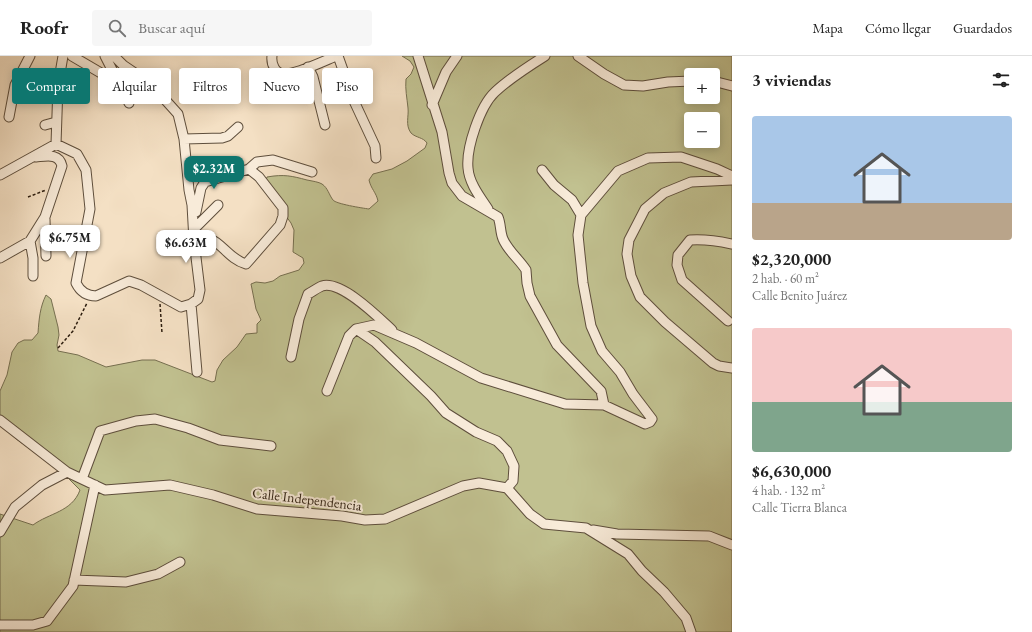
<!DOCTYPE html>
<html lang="es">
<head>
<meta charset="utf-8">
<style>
  :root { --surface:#fff; --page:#f6f6f6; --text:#222; --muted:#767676; --line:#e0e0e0; --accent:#0f766e }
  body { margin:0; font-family:"EB Garamond",serif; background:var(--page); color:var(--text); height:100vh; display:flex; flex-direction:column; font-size:15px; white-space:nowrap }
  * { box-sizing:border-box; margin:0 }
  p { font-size:13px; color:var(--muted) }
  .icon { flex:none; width:22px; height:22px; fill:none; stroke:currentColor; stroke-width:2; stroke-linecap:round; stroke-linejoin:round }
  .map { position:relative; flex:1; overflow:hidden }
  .panel { display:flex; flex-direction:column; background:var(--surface); width:300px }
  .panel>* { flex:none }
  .top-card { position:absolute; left:12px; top:12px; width:380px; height:36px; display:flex; gap:8px }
  .fabs { position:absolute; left:684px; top:12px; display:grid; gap:8px }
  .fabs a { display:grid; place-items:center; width:36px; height:36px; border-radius:4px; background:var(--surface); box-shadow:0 2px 10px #0003; font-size:20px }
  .price { position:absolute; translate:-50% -34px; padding:0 9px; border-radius:8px; background:#fff; color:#222; font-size:13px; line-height:26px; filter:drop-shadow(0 1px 2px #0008) }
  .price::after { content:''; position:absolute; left:50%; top:24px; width:12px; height:9px; margin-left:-6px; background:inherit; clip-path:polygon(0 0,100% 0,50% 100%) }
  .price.current { background:var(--accent); color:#fff }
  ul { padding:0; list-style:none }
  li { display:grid; align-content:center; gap:8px; height:212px; padding:0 20px }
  li span { display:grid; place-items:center; height:124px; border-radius:4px; color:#555 }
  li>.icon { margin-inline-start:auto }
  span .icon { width:72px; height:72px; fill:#fffc; stroke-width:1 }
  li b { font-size:17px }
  h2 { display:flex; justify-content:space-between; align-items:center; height:48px; padding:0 20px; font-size:17px }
  .pill { padding:0 14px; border-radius:4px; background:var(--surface); box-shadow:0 2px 10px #0003; font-size:14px; line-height:36px }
  .pill.current { background:var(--accent); color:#fff }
  header { display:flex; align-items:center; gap:24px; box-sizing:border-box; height:56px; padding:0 20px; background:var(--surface); border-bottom:1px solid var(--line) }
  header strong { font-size:19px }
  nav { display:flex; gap:22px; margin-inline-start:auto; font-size:14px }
  .search { width:280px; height:36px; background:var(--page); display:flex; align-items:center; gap:10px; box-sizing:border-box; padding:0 14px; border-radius:4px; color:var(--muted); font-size:15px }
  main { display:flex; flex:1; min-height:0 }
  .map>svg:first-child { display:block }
  .green { fill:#c1c190; stroke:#766f50; fill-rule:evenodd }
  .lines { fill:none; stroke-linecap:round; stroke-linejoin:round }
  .minor-casing { stroke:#5e4e3c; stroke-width:11 }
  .path { stroke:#2c1d0f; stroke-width:1.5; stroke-dasharray:3 2; stroke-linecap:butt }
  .minor { stroke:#f8ebd9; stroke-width:9 }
  .labels { text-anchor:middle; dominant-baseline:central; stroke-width:4; stroke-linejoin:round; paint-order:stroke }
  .street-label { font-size:14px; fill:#2c1d0f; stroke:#f8ebd9 }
</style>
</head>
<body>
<header>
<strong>Roofr</strong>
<div class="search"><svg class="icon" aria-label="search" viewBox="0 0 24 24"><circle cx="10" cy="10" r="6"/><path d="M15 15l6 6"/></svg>Buscar aquí</div>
<nav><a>Mapa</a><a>Cómo llegar</a><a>Guardados</a></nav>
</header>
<main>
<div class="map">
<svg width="732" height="576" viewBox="0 0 732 576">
  <rect width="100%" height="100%" fill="#f4e0c4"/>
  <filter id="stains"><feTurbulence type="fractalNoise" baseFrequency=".005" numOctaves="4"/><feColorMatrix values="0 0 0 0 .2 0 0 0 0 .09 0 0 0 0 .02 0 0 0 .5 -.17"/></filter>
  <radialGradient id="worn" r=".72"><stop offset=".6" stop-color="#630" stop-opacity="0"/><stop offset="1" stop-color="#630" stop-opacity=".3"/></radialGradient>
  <path class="green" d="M402,0h330v576h-732v-118l33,11c16,-12 39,-13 47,-35l-16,-16 -49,-36 -15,-14v-33l7,-16 5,-23 6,-9 6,-3h8l6,-7c1,-14 2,-26 8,-38l5,4 7,28 1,8 -2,10 1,6 20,4 28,12 36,-7h13l57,22 3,-1 2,-11 6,-10 14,-13 9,-13 11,-1v-9l4,-4 -5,-11 -5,-25 5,-2 9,1 8,-2 7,-5 19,-6 5,-7 -1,-5 -10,-6 1,-22 -3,-7 -27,-37 3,-9c17,-3 25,-1 40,3 5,1 12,2 15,4 6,4 7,11 11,16 3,4 29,8 36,9l9,-8c-2,-9 -7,-12 -9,-21l4,-6 19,-5 15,-8 18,-13 2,-5c-4,-6 -11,-5 -16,-10 -6,-8 -2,-17 -3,-25 -1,-10 -3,-19 -2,-29l5,-5 3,-7 -4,-6zM691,19h22v22h-22zM691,63h22v22h-22z"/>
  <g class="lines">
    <g class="minor-casing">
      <path id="minor" d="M72,0l46,27
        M105,0l24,47
        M272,0c-1,8 3,18 13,18 12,0 39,-13 51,-18
        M338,0l16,45 21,45 1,12
        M418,0l24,76 7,41 3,10 10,13 36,21c3,7 2,15 5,22 5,12 16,20 23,31l1,13 3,13 27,49 44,46 3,14
        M578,0l26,18 20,11 19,1 25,-4 23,-1
        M308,11l5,10 12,48
        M713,25l19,5
        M432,49l14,-33 11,-16
        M9,61l6,-32 15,-29
        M45,69l11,-3
        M184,83l38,-1 6,-2 10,-9
        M56,88l2,-59 5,-29
        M542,114l12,15 18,15 9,15
        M0,119l56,-31 21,10 9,16 4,39 -14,74c4,8 10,13 20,13l33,-15 12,4 40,22 10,-3 7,-5 2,-9 -6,-49 -2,-36 -3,-15 -5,-51 -6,-25 -27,-30 -28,-19 -9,-9
        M732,124l-41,2 -27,11 -19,16 -16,31 -2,14 4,22 9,21 25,25 48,41 6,3 13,2
        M488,153c-8,-12 -19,-26 -20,-41 -2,-20 12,-62 27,-76 14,-13 34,-26 50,-36
        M196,156l5,-24 4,-6 44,-13 8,-7 16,-2 39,12
        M45,163l1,37
        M194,173l24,-24
        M194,185c5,-1 11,-3 16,-2 12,4 19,20 36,25l34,-39 3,-9v-8l-24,-31 -10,-8
        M0,202l30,-17
        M33,220v-18l-3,-17 15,-24 17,-51c-3,-13 -15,-10 -26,-9
        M191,248l6,68
        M728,265l-46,-41 -5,-15 1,-10 12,-15c14,-1 28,1 42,4
        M356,273l19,13 56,54 15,17 30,19 21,9 10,10 7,15 -1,15 -6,7
        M291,301l8,-38 9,-25c4,-2 9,-6 14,-8 19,-6 56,31 70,44
        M327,335l22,-55 7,-7 18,-4 42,18 65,35 84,26 39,1 41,19 5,-2 2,-3 -19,-25 -13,-22 -18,-21 -11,-25 -8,-43 -5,-48 3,-20 37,-44 30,-13 33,-1 36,12 15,7
        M0,364l67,52 38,18 65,-5 43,10 44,14 85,7 23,4 20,-1 78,-33 16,-3 28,5
        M82,423l18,-48 36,-10 19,-2 33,9 32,12 51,6
        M507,432l23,26 14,10 42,4 42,26 14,17 22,21 22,26 5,14
        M593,474l24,4 92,2 23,9
        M0,476l15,-25 27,-22 25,-13
        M74,524l52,2 32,-8 22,-12
        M0,569h33l14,-4 26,-35 22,-101"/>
    </g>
    <path class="path" d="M28,141l18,-7
      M160,248l2,29
      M58,292l15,-17 14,-28"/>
    <use href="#minor" class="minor"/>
  </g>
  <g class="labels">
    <g class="street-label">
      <text transform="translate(307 443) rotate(7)">Calle Independencia</text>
    </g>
  </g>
  <rect width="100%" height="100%" filter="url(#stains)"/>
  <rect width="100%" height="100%" fill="url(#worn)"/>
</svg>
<div class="fabs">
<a>+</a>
<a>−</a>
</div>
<b class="price current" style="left:214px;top:134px">$2.32M</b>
<b class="price" style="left:70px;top:203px">$6.75M</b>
<b class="price" style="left:186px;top:208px">$6.63M</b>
<div class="top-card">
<a class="pill current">Comprar</a>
<a class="pill">Alquilar</a>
<a class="pill">Filtros</a>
<a class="pill">Nuevo</a>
<a class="pill">Piso</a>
</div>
</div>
<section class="panel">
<h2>3 viviendas<svg class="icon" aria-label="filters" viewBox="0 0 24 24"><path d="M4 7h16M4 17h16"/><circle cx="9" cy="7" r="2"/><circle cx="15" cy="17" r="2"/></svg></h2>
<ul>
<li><span style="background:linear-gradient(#a9c7e8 70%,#b9a48a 0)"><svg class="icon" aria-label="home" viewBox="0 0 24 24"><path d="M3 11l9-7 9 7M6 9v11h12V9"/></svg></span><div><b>$2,320,000</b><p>2 hab. · 60 m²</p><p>Calle Benito Juárez</p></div></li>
<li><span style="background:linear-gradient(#f6c9c9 60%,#7fa58c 0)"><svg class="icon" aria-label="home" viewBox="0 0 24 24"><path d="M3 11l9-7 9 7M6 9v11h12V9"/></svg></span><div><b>$6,630,000</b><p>4 hab. · 132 m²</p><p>Calle Tierra Blanca</p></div></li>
</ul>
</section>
</main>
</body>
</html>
